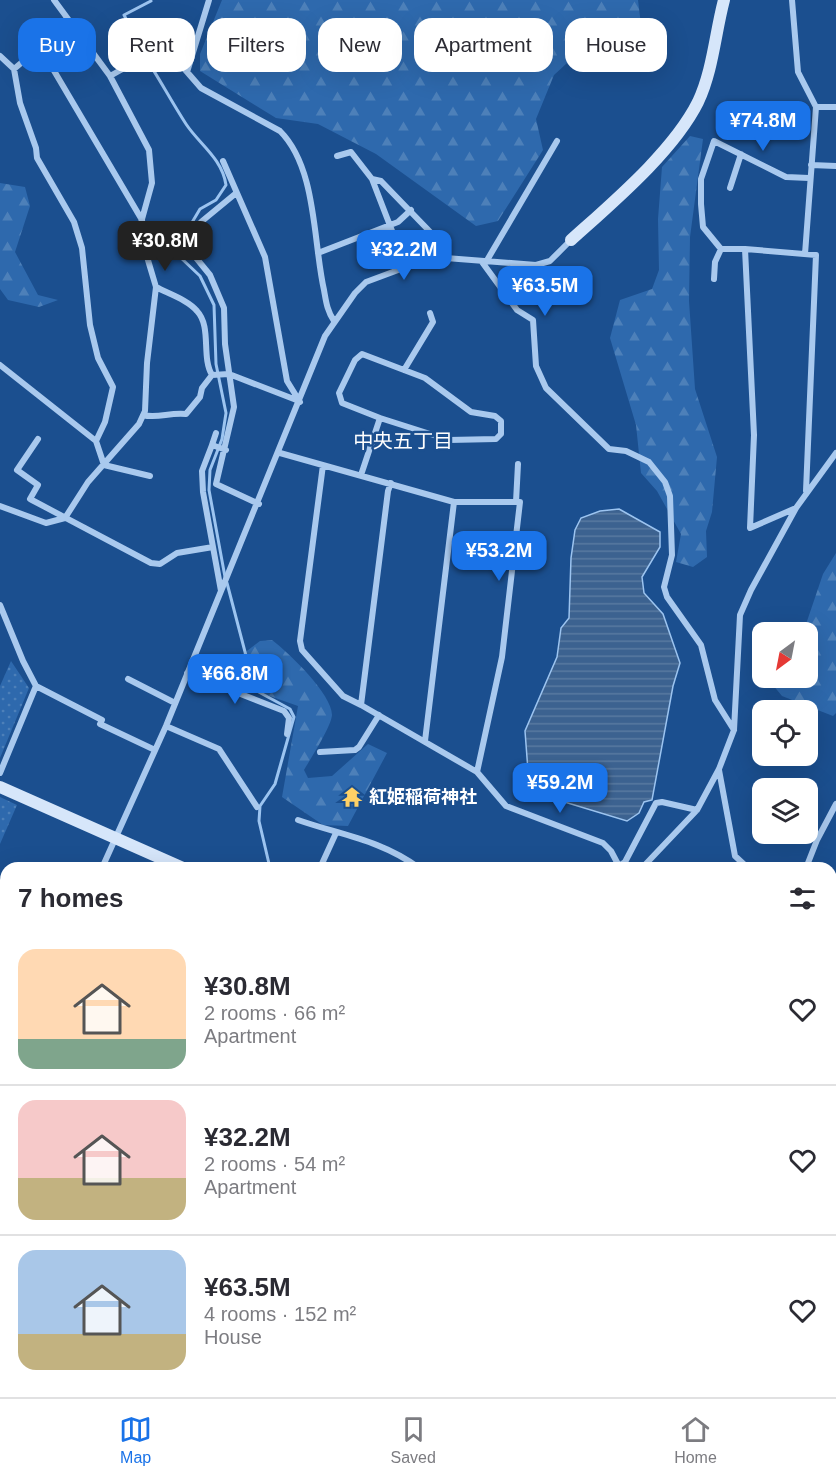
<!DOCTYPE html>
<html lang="en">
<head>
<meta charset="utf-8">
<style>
  :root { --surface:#fff; --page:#f7f7f7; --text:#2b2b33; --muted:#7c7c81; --line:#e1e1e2; --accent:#1a73e8 }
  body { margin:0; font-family:Helvetica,"Noto Sans JP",sans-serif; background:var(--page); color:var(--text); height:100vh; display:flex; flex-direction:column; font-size:22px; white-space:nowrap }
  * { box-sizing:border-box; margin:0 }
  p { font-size:20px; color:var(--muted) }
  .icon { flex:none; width:33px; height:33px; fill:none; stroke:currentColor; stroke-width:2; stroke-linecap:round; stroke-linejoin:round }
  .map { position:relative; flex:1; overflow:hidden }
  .sheet { position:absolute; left:0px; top:862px; width:837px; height:536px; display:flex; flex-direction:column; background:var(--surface); border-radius:18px 18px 0 0; box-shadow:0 6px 24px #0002 }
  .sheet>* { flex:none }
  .banner { position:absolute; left:18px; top:18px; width:801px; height:54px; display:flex; gap:12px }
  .needle { width:39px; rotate:212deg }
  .controls { position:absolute; left:752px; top:622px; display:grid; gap:12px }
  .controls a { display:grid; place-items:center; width:66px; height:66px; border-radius:12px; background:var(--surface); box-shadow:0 6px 24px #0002; font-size:30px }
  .price { position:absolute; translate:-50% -51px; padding:0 14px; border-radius:12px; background:var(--accent); color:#fff; font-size:20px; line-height:39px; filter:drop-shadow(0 2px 3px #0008) }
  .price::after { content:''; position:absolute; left:50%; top:36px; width:18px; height:14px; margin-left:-9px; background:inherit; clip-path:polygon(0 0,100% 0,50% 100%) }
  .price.selected { background:#222; color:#fff }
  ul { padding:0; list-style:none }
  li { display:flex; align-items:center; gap:18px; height:150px; padding:0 18px }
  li+li { border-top:2px solid var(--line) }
  li span { display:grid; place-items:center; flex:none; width:168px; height:120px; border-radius:18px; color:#555 }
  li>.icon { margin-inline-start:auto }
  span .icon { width:72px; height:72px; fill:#fffc; stroke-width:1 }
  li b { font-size:26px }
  h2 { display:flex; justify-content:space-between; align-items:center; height:72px; padding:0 18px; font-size:26px }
  .pill { padding:0 21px; border-radius:18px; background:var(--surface); box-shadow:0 6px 24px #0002; font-size:21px; line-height:54px }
  .pill.selected { background:var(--accent); color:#fff }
  .dock { display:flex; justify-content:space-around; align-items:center; height:84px; border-top:2px solid var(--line); background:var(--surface); font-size:16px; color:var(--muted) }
  .dock a { display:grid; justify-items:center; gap:3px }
  .dock .selected { color:var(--accent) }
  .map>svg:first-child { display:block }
  .forest { fill:url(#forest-firs) }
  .park { fill:url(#park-dots) }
  .water { fill:url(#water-rules); stroke:#9cc4f0; stroke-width:1.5 }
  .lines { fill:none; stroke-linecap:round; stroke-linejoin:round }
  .stream { stroke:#9cc4f0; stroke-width:3 }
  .street { stroke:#a9c9ee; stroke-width:6 }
  .secondary { stroke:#d6e6fa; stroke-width:12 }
  .rail-casing { stroke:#fff; stroke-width:5 }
  .rail { stroke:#1b4f8f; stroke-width:3; stroke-dasharray:9; stroke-linecap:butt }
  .labels { text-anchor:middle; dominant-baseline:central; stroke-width:5; stroke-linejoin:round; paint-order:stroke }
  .poi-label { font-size:18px; font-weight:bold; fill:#fff; stroke:#1b4f8f; text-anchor:start }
  .neighbourhood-label { font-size:20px; fill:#fff; stroke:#1b4f8f }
</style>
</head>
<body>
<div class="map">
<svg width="836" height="1397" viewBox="0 0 836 1397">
  <defs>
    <pattern id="forest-firs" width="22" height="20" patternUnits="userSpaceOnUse" patternTransform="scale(1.5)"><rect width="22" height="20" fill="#2e69ad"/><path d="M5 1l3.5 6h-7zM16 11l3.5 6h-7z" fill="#4d80b9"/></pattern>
    <pattern id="park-dots" width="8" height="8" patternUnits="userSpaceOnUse" patternTransform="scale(1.5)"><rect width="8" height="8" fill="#2e69ad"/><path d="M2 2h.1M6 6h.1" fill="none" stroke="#4d80b9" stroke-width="1.8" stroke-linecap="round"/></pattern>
    <pattern id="water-rules" width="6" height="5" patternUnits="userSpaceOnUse" patternTransform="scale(1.5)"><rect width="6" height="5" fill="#3c6290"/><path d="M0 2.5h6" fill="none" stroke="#597aa1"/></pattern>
  </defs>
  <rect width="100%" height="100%" fill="#1b4f8f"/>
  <path class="forest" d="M222,0h416l3,25 -12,29 -25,8 -37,1 -13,12 -18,44 7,31 -45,71 -22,5 -100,-72 -58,-30 -42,-6 -76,-47v-17z
    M690,136l13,3 -13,98 -1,64 6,88 22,68 -5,55 -6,19 1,26 -14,10 -17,-5 5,-28 -24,-43 -16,-18 -5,-48 -26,-87 10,-38 32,-11 7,-19 -1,-51 4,-52z
    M0,183l25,4 5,19 -15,46 23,43 20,5 -19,7 -31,-7 -8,-11z
    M836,553v160l-3,3 -51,-20 -14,-17 39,-1v-45h-4l20,-59z
    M272,640c17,13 60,54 60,75 -1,12 -21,43 -28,55l4,8 24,-2 36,-32 19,9 -39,73 -25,-1 -41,-28 16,-91 -57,-20 -2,-29 21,-16z"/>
  <path class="park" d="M11,661l18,27 -29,70v-72z
    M0,797l17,8 -17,39z"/>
  <path class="water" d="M619,509l41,23v15l-18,30 2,16 19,21 17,49 -7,23 -21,114 -8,2 -5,11 -12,8 -92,-28 -6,-9 -4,-53 32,-74 4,-29 8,-10 2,-60 4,-28 6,-12 19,-7z"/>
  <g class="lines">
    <path class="stream" d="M151,1l-27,14 11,21 2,9c18,25 32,53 49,79 13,20 36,34 40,61l-10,15 -16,9 -22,37 3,12 19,18 14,29 2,59 10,49 -4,26 -12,31 -1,20 16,87
      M227,583l28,107 35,19 4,8 -19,67 -15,22 -1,15 11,47
      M831,1317l5,2"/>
    <path class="street" d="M792,0l6,72 18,35 -11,147
      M72,25l-32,22 102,173
      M0,56l14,13 6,34 16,45 1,10 37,64 8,26 8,77 8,33 15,29 -8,35 -9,19 8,24
      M14,69l26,-22
      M187,72l22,-72
      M110,76l52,-29 5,2 34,39 79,43c37,37 33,111 44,159 2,11 3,21 10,31
      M816,107h20
      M337,156l14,-4 21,27 34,88
      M223,161l42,96 22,124 13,21
      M811,165l25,1
      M372,179l9,2 56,58 -7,7 3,11
      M730,188l11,-34
      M235,194l-34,28 -13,26 22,27 14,33 1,36 9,63 -18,77 43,20
      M745,249h-24l-18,-22 -2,-23v-25l13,-38 72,36 23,1
      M318,253l80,-31 13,-12
      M482,262l35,48 16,10 3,46 10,22 63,61 17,2 23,11 16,20 5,14 2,59 -8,32 3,10 34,48 14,55 19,30
      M486,262l71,-121
      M714,279l1,-17 6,-13
      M156,287c13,7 32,13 41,24 15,16 4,46 15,64
      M0,365l96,76
      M404,370l29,-48 -3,-9
      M143,415c14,4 27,-3 43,-1l14,-17 2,-9 10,-13 17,-1 70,27
      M38,439l-21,31 21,15 -8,14 121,64 9,1 17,-11 36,-6
      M212,445l4,-12
      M280,453l174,49h66l-18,155 -25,115
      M104,465l46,11
      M323,465l-23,176 2,9 41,46 18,9
      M361,475l19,-57 -38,-15 -3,-10 16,-33 7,-6 63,24 46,34 24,4 6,5v13l-5,5 -47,1 -69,-22
      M391,483l-3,8 -27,214 116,67 29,34 97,37 8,8 9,17
      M516,502l2,-38
      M0,506l46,17 19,-5 23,-36 51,-58 6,-13 2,-48 9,-76 -17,-57 13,-47 -3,-33 -39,-74 -56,-76
      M796,508l-46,20 4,-93 -9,-186 71,6 -10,236
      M221,591l-18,-99 -1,-21 10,-26 14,5
      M0,605l23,56 13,25 -36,87
      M187,673l97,38 5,7 -2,16
      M128,679l47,24
      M36,686l66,34 -2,4 55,26
      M166,726l53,23 38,58
      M425,741l29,-239
      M320,752l35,-2 4,-3 20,-32
      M719,770l16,86 13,12
      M298,820c43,15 83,20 121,48
      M619,866l6,-4 31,-59 6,-1 35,8
      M102,868l64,-142 159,-390 30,-43 11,-11 67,-25 103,8 14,-4 21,-21
      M320,868l16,-35
      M642,868l55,-58 22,-41 15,-39 6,-115 11,-25 45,-82 40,-55
      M806,868l11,-28 19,-36
      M831,920l5,3
      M831,960l5,2
      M0,970l6,3
      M831,1012l5,1
      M0,1021l6,2
      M831,1044l5,1
      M831,1064l5,-8
      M0,1104l6,-14
      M0,1196l6,3
      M831,1222l5,2
      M0,1321l6,4
      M831,1324l5,2
      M831,1360l5,-12
      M128,1392l11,5
      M328,1392l6,5
      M430,1397l3,-5
      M814,1397l3,-5"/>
    <path class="secondary" d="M571,240c41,-37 102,-88 127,-138 15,-32 17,-68 26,-102
      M0,787l183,81
      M0,1147l6,3
      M580,1392l12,5
      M124,1397l2,-5"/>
    <g class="rail-casing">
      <path id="rail" d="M0,1270l6,3
        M236,1392l10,5
        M249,1392l10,5"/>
    </g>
    <use href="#rail" class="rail"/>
  </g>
  <defs>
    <g id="temple-bare" transform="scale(1.62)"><path d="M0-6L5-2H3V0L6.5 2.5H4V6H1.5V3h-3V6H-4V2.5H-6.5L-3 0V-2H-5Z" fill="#ffd166" stroke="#1b4f8f" stroke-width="2.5" paint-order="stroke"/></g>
  </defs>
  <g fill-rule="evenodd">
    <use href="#temple-bare" x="352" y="797"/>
  </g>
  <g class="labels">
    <g class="poi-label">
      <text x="369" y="797">紅姫稲荷神社</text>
    </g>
    <g class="neighbourhood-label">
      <text x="403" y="441">中央五丁目</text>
    </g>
  </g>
</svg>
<div class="controls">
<a><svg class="needle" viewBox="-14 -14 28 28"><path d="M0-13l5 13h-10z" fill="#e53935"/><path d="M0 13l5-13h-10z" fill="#7c7c81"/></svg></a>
<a><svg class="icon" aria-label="locate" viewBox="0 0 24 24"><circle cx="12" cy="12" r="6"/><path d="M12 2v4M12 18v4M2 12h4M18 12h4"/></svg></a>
<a><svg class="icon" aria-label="layers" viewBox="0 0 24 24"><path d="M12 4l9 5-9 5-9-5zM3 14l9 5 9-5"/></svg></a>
</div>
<b class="price" style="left:763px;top:152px">¥74.8M</b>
<b class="price selected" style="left:165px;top:272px">¥30.8M</b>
<b class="price" style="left:404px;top:281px">¥32.2M</b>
<b class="price" style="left:545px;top:317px">¥63.5M</b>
<b class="price" style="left:499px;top:582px">¥53.2M</b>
<b class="price" style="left:235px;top:705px">¥66.8M</b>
<b class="price" style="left:560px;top:814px">¥59.2M</b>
<div class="banner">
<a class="pill selected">Buy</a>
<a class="pill">Rent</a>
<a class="pill">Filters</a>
<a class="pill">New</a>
<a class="pill">Apartment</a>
<a class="pill">House</a>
</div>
<section class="sheet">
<h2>7 homes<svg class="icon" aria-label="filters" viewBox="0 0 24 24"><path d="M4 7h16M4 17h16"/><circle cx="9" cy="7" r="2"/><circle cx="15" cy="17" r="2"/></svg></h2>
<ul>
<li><span style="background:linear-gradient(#ffd9b3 75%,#7fa58c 0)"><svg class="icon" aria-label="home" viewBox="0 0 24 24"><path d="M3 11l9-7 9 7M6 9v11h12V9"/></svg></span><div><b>¥30.8M</b><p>2 rooms · 66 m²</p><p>Apartment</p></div><svg class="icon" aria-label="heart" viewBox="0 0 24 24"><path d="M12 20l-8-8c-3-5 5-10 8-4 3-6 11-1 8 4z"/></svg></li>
<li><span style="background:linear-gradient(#f6c9c9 65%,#c2b280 0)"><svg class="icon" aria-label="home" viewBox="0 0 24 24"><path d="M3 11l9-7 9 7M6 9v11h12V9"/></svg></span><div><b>¥32.2M</b><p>2 rooms · 54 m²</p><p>Apartment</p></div><svg class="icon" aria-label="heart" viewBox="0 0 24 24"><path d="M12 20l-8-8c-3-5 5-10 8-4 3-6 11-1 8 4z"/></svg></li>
<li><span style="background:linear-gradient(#a9c7e8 70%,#c2b280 0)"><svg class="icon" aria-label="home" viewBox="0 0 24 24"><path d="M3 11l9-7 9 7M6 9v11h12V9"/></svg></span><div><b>¥63.5M</b><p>4 rooms · 152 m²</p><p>House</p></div><svg class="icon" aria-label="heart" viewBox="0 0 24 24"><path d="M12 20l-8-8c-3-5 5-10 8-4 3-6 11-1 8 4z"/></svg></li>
</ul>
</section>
</div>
<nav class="dock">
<a class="selected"><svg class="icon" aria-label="map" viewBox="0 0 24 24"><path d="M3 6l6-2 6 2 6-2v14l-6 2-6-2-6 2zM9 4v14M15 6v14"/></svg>Map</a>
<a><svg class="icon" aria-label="saved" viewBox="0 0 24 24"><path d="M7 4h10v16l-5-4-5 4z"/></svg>Saved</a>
<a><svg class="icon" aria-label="home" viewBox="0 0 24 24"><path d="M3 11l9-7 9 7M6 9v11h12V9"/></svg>Home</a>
</nav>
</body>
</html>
